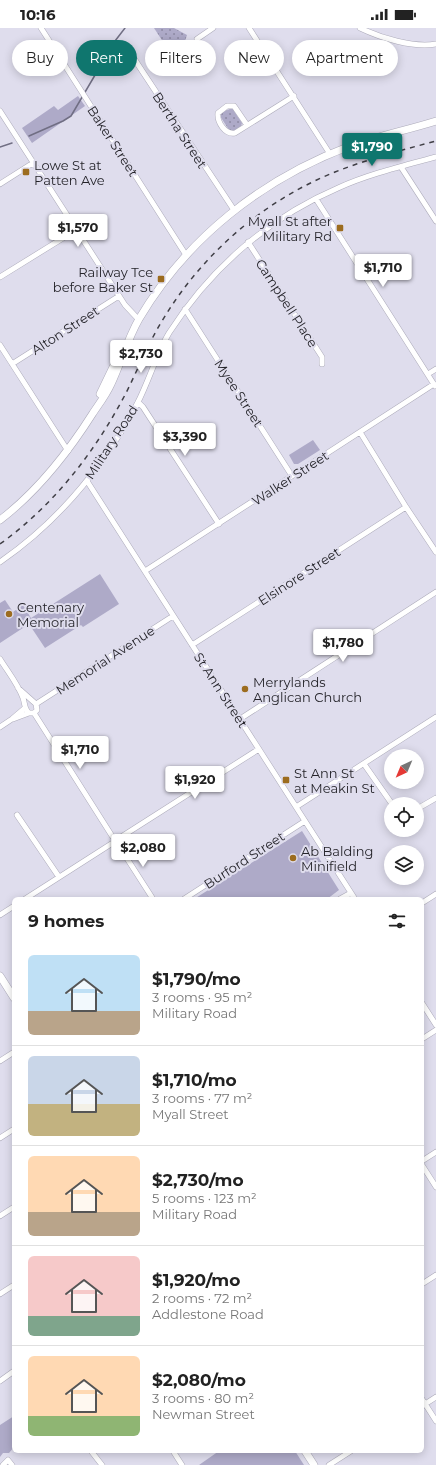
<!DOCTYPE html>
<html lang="en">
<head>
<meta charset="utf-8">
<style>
  :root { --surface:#fff; --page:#f2f2f2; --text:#222; --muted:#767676; --line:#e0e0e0; --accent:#0f766e }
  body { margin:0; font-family:Montserrat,sans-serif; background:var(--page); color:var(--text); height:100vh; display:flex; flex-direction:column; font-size:15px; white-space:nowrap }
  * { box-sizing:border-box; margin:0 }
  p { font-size:13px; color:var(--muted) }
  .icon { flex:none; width:22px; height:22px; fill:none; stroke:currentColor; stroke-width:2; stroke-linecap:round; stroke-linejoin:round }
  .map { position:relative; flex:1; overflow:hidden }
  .side { position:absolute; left:12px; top:869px; width:412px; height:556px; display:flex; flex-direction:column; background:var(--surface); border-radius:6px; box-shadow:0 2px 10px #0003 }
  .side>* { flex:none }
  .hud { position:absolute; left:12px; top:12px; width:412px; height:36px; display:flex; gap:8px }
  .needle { width:26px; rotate:224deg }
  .tools { position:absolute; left:384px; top:721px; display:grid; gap:8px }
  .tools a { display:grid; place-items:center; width:40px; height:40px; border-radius:50%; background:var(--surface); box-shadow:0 2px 10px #0003; font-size:20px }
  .price { position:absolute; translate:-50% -34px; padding:0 9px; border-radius:4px; background:#fff; color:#222; font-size:13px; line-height:26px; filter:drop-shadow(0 1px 2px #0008) }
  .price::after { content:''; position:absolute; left:50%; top:24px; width:12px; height:9px; margin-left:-6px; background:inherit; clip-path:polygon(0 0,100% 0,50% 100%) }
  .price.on { background:var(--accent); color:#fff }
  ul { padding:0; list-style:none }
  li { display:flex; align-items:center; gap:12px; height:100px; padding:0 16px }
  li+li { border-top:1px solid var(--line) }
  li span { display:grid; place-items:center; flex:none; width:112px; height:80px; border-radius:6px; color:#555 }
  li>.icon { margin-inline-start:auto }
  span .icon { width:48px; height:48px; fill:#fffc; stroke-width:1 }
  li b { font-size:17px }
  h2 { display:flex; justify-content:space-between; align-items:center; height:48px; padding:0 16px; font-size:17px }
  .tag { padding:0 14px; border-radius:18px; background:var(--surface); box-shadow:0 2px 10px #0003; font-size:14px; line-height:36px }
  .tag.on { background:var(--accent); color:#fff }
  .status { display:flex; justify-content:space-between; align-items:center; height:28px; padding:0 20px; background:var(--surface); direction:ltr }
  .status svg { height:11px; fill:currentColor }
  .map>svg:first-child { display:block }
  .grass { fill:url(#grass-dots) }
  .green { fill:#aeaac8 }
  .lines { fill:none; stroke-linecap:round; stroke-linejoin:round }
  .stream { stroke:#706e83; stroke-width:1.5 }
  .minor-casing { stroke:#adabba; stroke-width:6 }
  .secondary-casing { stroke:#adabba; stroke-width:8 }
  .minor { stroke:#fff; stroke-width:5 }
  .secondary { stroke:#fff; stroke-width:7 }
  .rail { stroke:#403f46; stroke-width:1.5; stroke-dasharray:5 5; stroke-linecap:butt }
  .poi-dot { fill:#9c6c1f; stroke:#dfdded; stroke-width:1.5 }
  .labels { text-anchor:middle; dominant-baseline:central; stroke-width:4; stroke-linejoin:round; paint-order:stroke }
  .street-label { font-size:13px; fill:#25242a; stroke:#dfdded }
  .poi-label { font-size:13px; fill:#25242a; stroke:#dfdded; text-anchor:start }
</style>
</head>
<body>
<div class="status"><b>10:16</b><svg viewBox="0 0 49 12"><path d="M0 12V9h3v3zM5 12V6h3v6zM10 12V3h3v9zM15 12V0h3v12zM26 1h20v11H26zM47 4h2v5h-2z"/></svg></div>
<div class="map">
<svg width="436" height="1437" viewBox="0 0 436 1437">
  <defs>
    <pattern id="grass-dots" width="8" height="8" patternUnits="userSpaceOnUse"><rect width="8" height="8" fill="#aeaac8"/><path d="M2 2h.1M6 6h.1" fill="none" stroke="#8d8aa3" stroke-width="1.8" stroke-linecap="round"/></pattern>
  </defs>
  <rect width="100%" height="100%" fill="#dfdded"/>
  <path class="grass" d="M154,0h20l13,7 -2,6 -16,10z
    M232,80l10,15 -1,3 -7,5 -5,-1 -9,-14 3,-4z"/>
  <path class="green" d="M78,68l7,10 -53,37 -10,-15 32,-22 4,4z
    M313,412l7,10 -22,14h-4l-5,-9z
    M100,546l19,30 -36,23 -2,-2 -36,23 -14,-21 -5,-1 -26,17v-40l5,-3 8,12 10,-7 8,13z
    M302,803l37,59 -12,9h-133z
    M14,1388v31l-5,6h-6l-3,4v-32z
    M219,1423h76l9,14h-105z"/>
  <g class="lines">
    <path class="stream" d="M29,108l34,-15 8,-5 44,-75 10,-13
      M0,119l12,-4"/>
    <g class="minor-casing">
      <path id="minor" d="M41,0l145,227
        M249,0l81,126
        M360,0c21,10 53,20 76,16
        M197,11l16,-11
        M127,20l107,162
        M0,83l125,194 14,15
        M247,97l-13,-19h-7l-9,7c-1,9 7,22 17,20l59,-37
        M401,139l35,54
        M0,156l33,-21
        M316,171l119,187
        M248,214l74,115v7
        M0,249l76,-47
        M185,281l107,167
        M0,317l68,106
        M12,336l107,-68
        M428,346l8,-5
        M138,374l5,5 76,117
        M360,404l46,75 30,45
        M87,453l268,418
        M0,534c58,-40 104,-96 137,-158 12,-23 19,-49 32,-71 41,-64 99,-115 169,-145 31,-14 65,-22 98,-31
        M145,543l289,-187
        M192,617l214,-138
        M0,631c8,13 18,25 23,39 2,5 1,11 6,15h5l3,-3 -1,-6 -18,-16
        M36,676l137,-88
        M34,685l78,123
        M13,691l16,-6
        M240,691l196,-127
        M0,699l12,-8 13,-11
        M364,736l28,40
        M296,779l140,-90
        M417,781l19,-11
        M17,787l42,62
        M121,809l138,-88
        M119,818l34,53
        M25,871l86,-55
        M184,871l121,-78
        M340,871l11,-6
        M422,875l14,-9
        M0,887l14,-9
        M422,975l14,22
        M422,1011l14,-9
        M0,1033l14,-9
        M0,1110l14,-9
        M422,1133l14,-9
        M422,1137l14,22
        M0,1188l14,-9
        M422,1256l14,-9
        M0,1266l14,-9
        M0,1353l14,-10
        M422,1371l14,22
        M422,1378l14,-9
        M91,1423l11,14
        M173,1423l9,14
        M3,1437l5,-5 4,5
        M329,1437l22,-14"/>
    </g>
    <g class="secondary-casing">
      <path id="secondary" d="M100,366l13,-27
        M0,492c38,-29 67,-66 93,-107 6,-9 13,-18 18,-29 10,-21 16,-44 28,-65 48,-81 123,-140 211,-173 28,-10 57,-16 86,-25
        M0,948l14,22
        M305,1423l9,14"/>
    </g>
    <use href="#minor" class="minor"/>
    <use href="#secondary" class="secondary"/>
    <path class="rail" d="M0,516c54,-39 95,-92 126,-151 12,-24 22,-49 36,-72 40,-67 101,-120 173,-149 33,-13 67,-22 101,-31"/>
  </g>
  <g class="poi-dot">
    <rect x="22" y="140" width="8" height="8" rx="2"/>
    <rect x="336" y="196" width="8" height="8" rx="2"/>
    <rect x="157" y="247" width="8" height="8" rx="2"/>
    <circle cx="9" cy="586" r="4"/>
    <circle cx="245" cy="661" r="4"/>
    <rect x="282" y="748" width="8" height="8" rx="2"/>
    <circle cx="293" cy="830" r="4"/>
  </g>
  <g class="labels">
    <g class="street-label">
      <text transform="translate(180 102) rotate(57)">Bertha Street</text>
      <text transform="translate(113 113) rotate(57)">Baker Street</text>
      <text transform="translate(287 275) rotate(57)">Campbell Place</text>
      <text transform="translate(65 302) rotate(-33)">Alton Street</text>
      <text transform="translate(239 365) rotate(57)">Myee Street</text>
      <text transform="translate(111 414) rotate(-57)">Military Road</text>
      <text transform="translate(290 450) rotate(-33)">Walker Street</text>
      <text transform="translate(299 548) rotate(-33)">Elsinore Street</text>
      <text transform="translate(105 632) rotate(-33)">Memorial Avenue</text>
      <text transform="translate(221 662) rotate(57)">St Ann Street</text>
      <text transform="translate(244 832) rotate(-33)">Burford Street</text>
    </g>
    <g class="poi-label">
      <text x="34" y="137">Lowe St at<tspan x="34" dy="15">Patten Ave</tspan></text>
      <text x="332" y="193" text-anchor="end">Myall St after<tspan x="332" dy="15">Military Rd</tspan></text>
      <text x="153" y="244" text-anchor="end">Railway Tce<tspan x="153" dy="15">before Baker St</tspan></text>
      <text x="17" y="579">Centenary<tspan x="17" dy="15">Memorial</tspan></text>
      <text x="253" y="654">Merrylands<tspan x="253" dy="15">Anglican Church</tspan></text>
      <text x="294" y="745">St Ann St<tspan x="294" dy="15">at Meakin St</tspan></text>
      <text x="301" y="823">Ab Balding<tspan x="301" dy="15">Minifield</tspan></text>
    </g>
  </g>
</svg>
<div class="tools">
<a><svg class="needle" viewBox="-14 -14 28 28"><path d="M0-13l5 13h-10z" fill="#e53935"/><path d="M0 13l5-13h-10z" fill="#767676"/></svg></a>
<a><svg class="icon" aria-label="locate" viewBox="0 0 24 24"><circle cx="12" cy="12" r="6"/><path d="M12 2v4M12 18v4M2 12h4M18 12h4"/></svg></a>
<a><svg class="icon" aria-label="layers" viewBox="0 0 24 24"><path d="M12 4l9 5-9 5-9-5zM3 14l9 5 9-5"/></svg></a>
</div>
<b class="price on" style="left:372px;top:139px">$1,790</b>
<b class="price" style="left:78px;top:220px">$1,570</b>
<b class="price" style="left:383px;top:260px">$1,710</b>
<b class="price" style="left:141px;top:346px">$2,730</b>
<b class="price" style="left:185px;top:429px">$3,390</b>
<b class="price" style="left:343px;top:635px">$1,780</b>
<b class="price" style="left:80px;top:742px">$1,710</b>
<b class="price" style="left:195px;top:772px">$1,920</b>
<b class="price" style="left:143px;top:840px">$2,080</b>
<div class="hud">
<a class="tag">Buy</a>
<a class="tag on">Rent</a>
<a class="tag">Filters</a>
<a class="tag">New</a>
<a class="tag">Apartment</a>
</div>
<section class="side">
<h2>9 homes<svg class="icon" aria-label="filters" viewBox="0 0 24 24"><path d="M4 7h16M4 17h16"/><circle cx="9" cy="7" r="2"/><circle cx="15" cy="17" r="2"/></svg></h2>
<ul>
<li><span style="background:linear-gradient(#bfe0f5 70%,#b9a48a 0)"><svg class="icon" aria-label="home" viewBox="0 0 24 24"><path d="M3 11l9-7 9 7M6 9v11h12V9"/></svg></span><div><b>$1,790/mo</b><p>3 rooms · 95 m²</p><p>Military Road</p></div></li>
<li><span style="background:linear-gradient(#c9d6e8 60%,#c2b280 0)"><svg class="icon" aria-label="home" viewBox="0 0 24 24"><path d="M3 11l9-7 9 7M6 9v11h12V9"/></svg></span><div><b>$1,710/mo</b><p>3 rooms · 77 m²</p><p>Myall Street</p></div></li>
<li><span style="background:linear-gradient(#ffd9b3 70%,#b9a48a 0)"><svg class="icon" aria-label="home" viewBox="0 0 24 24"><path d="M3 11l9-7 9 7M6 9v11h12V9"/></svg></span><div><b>$2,730/mo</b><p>5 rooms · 123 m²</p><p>Military Road</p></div></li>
<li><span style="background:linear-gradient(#f6c9c9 75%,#7fa58c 0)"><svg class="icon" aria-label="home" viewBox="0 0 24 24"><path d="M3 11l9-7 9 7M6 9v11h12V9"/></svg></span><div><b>$1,920/mo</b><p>2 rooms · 72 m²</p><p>Addlestone Road</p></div></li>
<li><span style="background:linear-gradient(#ffd9b3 75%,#8fb573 0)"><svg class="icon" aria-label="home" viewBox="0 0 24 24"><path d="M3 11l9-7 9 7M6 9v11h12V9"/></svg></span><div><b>$2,080/mo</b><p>3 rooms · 80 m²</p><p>Newman Street</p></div></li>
</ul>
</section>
</div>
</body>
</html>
